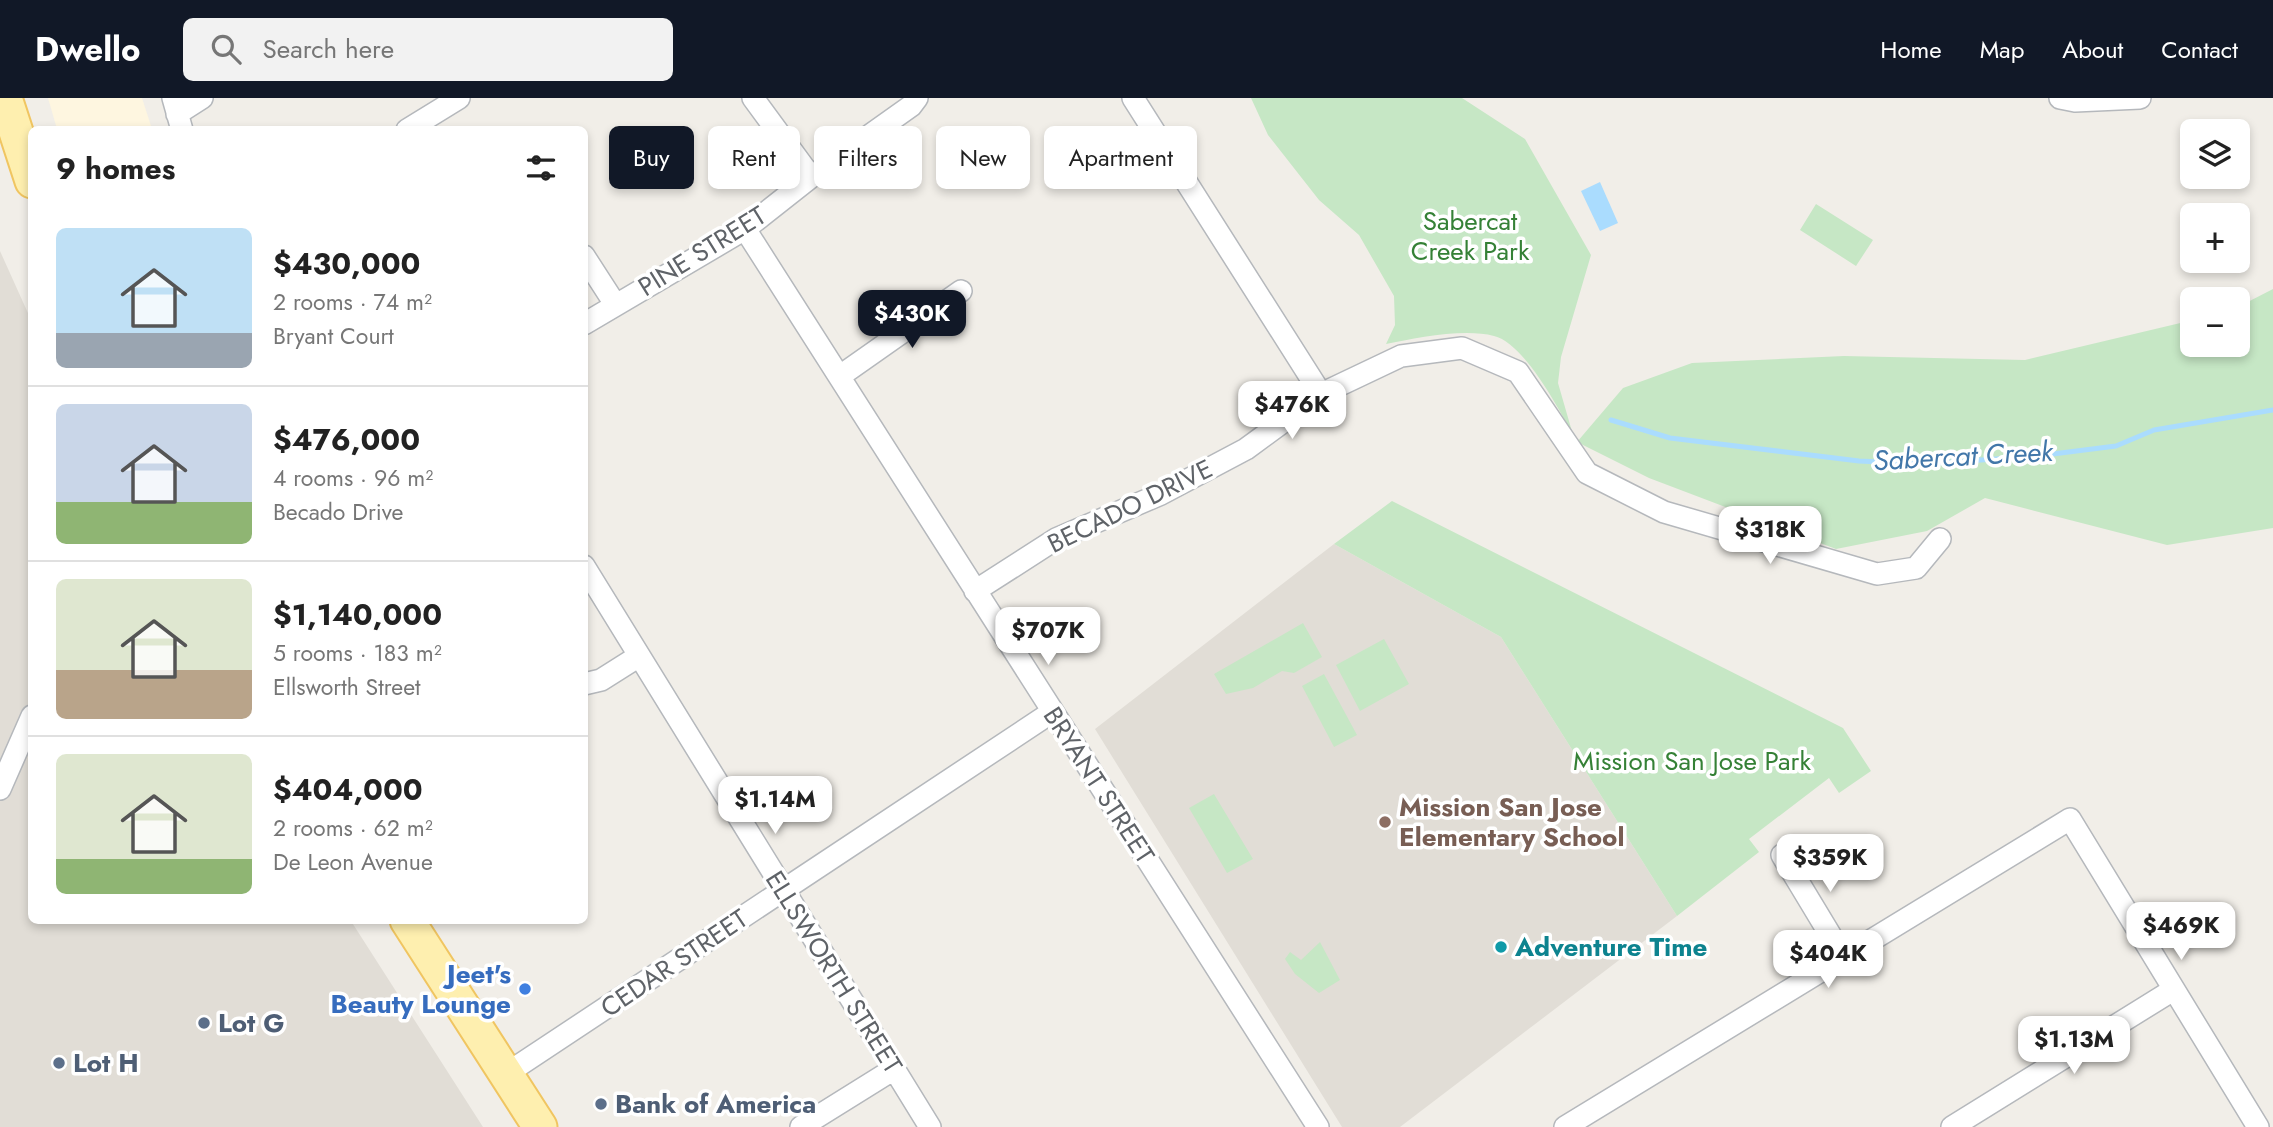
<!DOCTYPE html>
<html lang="en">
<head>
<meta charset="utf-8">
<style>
  :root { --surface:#fff; --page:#f2f2f2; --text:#222; --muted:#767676; --line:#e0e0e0; --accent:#111827 }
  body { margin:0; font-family:Jost,sans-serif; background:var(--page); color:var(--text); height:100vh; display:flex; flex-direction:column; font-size:26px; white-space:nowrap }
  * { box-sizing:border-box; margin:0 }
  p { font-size:23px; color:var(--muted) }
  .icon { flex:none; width:38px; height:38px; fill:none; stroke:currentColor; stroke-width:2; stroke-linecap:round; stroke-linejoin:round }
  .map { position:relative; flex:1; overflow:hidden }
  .sheet { position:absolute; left:28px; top:28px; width:560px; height:798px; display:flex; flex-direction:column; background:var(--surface); border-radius:10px; box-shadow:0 4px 10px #0003 }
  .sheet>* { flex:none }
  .top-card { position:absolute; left:609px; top:28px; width:665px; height:63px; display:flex; gap:14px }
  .fabs { position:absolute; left:2180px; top:21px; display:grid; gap:14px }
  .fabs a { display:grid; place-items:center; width:70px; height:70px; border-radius:10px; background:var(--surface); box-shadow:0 4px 10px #0003; font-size:35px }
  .price { position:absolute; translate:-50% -60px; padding:0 16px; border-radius:14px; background:#fff; color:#222; font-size:23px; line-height:46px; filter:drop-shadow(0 2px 4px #0008) }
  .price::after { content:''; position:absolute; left:50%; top:42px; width:21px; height:16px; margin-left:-10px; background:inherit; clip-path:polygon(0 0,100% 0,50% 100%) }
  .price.selected { background:var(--accent); color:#fff }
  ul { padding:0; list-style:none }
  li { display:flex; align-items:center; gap:21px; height:175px; padding:0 28px }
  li+li { border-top:2px solid var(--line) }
  li span { display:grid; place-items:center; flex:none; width:196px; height:140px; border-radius:10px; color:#555 }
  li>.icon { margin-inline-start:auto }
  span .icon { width:84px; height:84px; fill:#fffc; stroke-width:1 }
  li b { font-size:30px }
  h2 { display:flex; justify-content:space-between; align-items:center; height:84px; padding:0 28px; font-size:30px }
  .tag { padding:0 24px; border-radius:10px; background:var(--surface); box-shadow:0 4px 10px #0003; font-size:24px; line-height:63px }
  .tag.selected { background:var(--accent); color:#fff }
  header { display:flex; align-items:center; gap:42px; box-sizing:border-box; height:98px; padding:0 35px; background:var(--accent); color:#fff }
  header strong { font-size:33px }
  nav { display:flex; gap:38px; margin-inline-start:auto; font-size:24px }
  .search { width:490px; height:63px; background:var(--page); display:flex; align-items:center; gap:18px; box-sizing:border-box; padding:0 24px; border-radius:10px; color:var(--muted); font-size:26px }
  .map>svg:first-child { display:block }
  .commercial { fill:#fef6e0 }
  .education { fill:#e1ddd6 }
  .green { fill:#c6e7c5 }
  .water { fill:#aadcfe }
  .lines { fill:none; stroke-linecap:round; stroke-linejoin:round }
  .stream { stroke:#aadcfe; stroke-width:5 }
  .minor-casing { stroke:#b5b8bc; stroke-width:24 }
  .primary-casing { stroke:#f0c561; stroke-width:37 }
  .minor { stroke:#fff; stroke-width:21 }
  .primary { stroke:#feefaf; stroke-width:33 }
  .education-dot { fill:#8d6e63; stroke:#fff; stroke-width:2.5 }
  .culture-dot { fill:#0f9aa8; stroke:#fff; stroke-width:2.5 }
  .shop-dot { fill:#3f7fe0; stroke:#fff; stroke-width:2.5 }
  .service-dot { fill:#5c6f8a; stroke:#fff; stroke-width:2.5 }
  .labels { text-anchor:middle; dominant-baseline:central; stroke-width:7; stroke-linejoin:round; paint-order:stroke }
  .park-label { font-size:26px; fill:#358136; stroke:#fff }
  .street-label { font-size:26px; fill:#5f6368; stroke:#fff }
  .education-label { font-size:26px; font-weight:bold; fill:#785e54; stroke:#fff; text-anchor:start }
  .culture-label { font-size:26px; font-weight:bold; fill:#0d838f; stroke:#fff; text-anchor:start }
  .shop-label { font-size:26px; font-weight:bold; fill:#366cbe; stroke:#fff; text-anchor:end }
  .service-label { font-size:26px; font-weight:bold; fill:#4e5e75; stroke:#fff; text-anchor:start }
  .water-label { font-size:28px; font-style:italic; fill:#4277a9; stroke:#fff }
</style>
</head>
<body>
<header>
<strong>Dwello</strong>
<div class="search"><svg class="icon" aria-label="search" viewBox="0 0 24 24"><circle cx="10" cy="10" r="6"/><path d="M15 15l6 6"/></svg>Search here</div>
<nav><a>Home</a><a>Map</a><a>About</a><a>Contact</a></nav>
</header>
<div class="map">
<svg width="2273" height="1029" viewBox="0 0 2273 1029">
  <rect width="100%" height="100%" fill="#f1eee8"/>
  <path class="commercial" d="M48,0h94l10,31h-95z"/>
  <path class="education" d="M0,153l32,71v598l319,1 132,206h-483z
    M1334,446l167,93 176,279 -277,211h-58l-247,-398z"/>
  <path class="green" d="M1251,0h211l63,41 66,116 -30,102 -3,26 15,52c-14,-26 -49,-92 -79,-99 -30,-8 -78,2 -108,8l9,-19 -1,-29 -35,-61 -40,-35 -51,-65z
    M1816,106l57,36 -17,26 -56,-36z
    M2273,191v239l-106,17 -182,-47 -58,33 -91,18 -187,-71 -72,-36 46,-54 69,-25 152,-7 181,4 168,-40v25h45v-38z
    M1392,403l451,227 28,43 -32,22 -10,-15 -80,61 10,13 -82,64 -176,-279 -167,-93z
    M1303,525l19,34 -28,16 -12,-2 -29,17 -27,6 -12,-20z
    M1384,541l25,45 -49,27 -24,-46z
    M1324,576l33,61 -23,12 -32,-61z
    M1214,696l39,65 -26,14 -38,-65z
    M1320,844l20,38 -21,13 -24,-19 -10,-15 5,-7 11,8z"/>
  <path class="water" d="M1600,84l18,41 -18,8 -19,-40z"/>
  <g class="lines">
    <path class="stream" d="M1611,322l59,18 189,23 65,3 113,-8 79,-10 38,-16 119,-20"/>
    <g class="minor-casing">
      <path id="minor" d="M173,0l9,32
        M753,0l58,79
        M1133,0l188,296
        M2060,0l15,3 65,-3
        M177,16l25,-16
        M407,32l52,-32
        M745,131l573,898
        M584,158l31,48
        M584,226l161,-95 66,-52 100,-71 6,-8
        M840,278l121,-85
        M584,468l346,561
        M975,493l81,-52 105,-45 85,-45 75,-55 80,-38 61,-8 56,24 69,101 77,39 213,62 39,-6 24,-29
        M584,586l17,-4 38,-24
        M0,691l32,-73
        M1782,757l61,101
        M506,976l546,-362
        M801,1029l93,-58
        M1565,1029l505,-308 188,308
        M1952,1029l221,-137"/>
    </g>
    <g class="primary-casing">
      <path id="primary" d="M5,0l27,83
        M407,822l133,207"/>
    </g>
    <use href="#minor" class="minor"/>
    <use href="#primary" class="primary"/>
  </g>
  <circle class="education-dot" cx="1385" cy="724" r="7"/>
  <circle class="culture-dot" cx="1501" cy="849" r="7"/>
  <circle class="shop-dot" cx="525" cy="891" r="7"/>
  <g class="service-dot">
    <circle cx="204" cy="925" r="7"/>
    <circle cx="59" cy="965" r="7"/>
    <circle cx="601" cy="1006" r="7"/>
  </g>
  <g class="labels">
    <g class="park-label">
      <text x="1470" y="123">Sabercat<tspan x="1470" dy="30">Creek Park</tspan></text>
      <text x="1692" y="663">Mission San Jose Park</text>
    </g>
    <g class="street-label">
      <text transform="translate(702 153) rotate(-32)">PINE STREET</text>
      <text transform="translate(1130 408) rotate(-26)">BECADO DRIVE</text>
      <text transform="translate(1099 687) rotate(57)">BRYANT STREET</text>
      <text transform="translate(674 865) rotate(-34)">CEDAR STREET</text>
      <text transform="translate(834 874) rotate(58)">ELLSWORTH STREET</text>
    </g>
    <g class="education-label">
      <text x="1399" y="709">Mission San Jose<tspan x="1399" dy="30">Elementary School</tspan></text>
    </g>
    <g class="culture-label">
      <text x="1515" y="849">Adventure Time</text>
    </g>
    <g class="shop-label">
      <text x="511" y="876">Jeet's<tspan x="511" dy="30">Beauty Lounge</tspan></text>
    </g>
    <g class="service-label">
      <text x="218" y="925">Lot G</text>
      <text x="73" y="965">Lot H</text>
      <text x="615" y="1006">Bank of America</text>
    </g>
    <g class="water-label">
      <text transform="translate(1963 358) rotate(-3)">Sabercat Creek</text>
    </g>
  </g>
</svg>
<div class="fabs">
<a><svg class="icon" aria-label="layers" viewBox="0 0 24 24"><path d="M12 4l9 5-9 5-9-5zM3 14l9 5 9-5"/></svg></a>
<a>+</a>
<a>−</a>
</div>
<b class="price selected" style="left:912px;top:252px">$430K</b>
<b class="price" style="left:1292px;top:343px">$476K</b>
<b class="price" style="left:1770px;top:468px">$318K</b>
<b class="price" style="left:1048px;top:569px">$707K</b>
<b class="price" style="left:775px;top:738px">$1.14M</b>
<b class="price" style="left:1830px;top:796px">$359K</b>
<b class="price" style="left:2181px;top:864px">$469K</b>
<b class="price" style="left:1828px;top:892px">$404K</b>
<b class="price" style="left:2074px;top:978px">$1.13M</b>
<div class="top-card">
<a class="tag selected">Buy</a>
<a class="tag">Rent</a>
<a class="tag">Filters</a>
<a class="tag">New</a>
<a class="tag">Apartment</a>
</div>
<section class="sheet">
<h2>9 homes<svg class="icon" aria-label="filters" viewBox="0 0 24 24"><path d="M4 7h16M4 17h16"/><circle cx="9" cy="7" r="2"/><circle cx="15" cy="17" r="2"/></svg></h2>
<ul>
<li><span style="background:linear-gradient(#bfe0f5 75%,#9aa5b1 0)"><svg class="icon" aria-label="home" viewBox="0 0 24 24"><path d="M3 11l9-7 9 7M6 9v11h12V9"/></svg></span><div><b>$430,000</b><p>2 rooms · 74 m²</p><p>Bryant Court</p></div></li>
<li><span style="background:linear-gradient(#c9d6e8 70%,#8fb573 0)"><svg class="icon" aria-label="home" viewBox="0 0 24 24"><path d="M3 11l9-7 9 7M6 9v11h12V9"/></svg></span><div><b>$476,000</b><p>4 rooms · 96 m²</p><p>Becado Drive</p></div></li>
<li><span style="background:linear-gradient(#dfe7d0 65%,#b9a48a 0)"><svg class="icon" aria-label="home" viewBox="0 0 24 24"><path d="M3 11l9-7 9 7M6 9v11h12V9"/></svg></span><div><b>$1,140,000</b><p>5 rooms · 183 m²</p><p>Ellsworth Street</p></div></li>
<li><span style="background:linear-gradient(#dfe7d0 75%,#8fb573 0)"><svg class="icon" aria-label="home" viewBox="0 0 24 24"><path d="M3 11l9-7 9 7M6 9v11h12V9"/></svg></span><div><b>$404,000</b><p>2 rooms · 62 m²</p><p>De Leon Avenue</p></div></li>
</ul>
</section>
</div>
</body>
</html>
